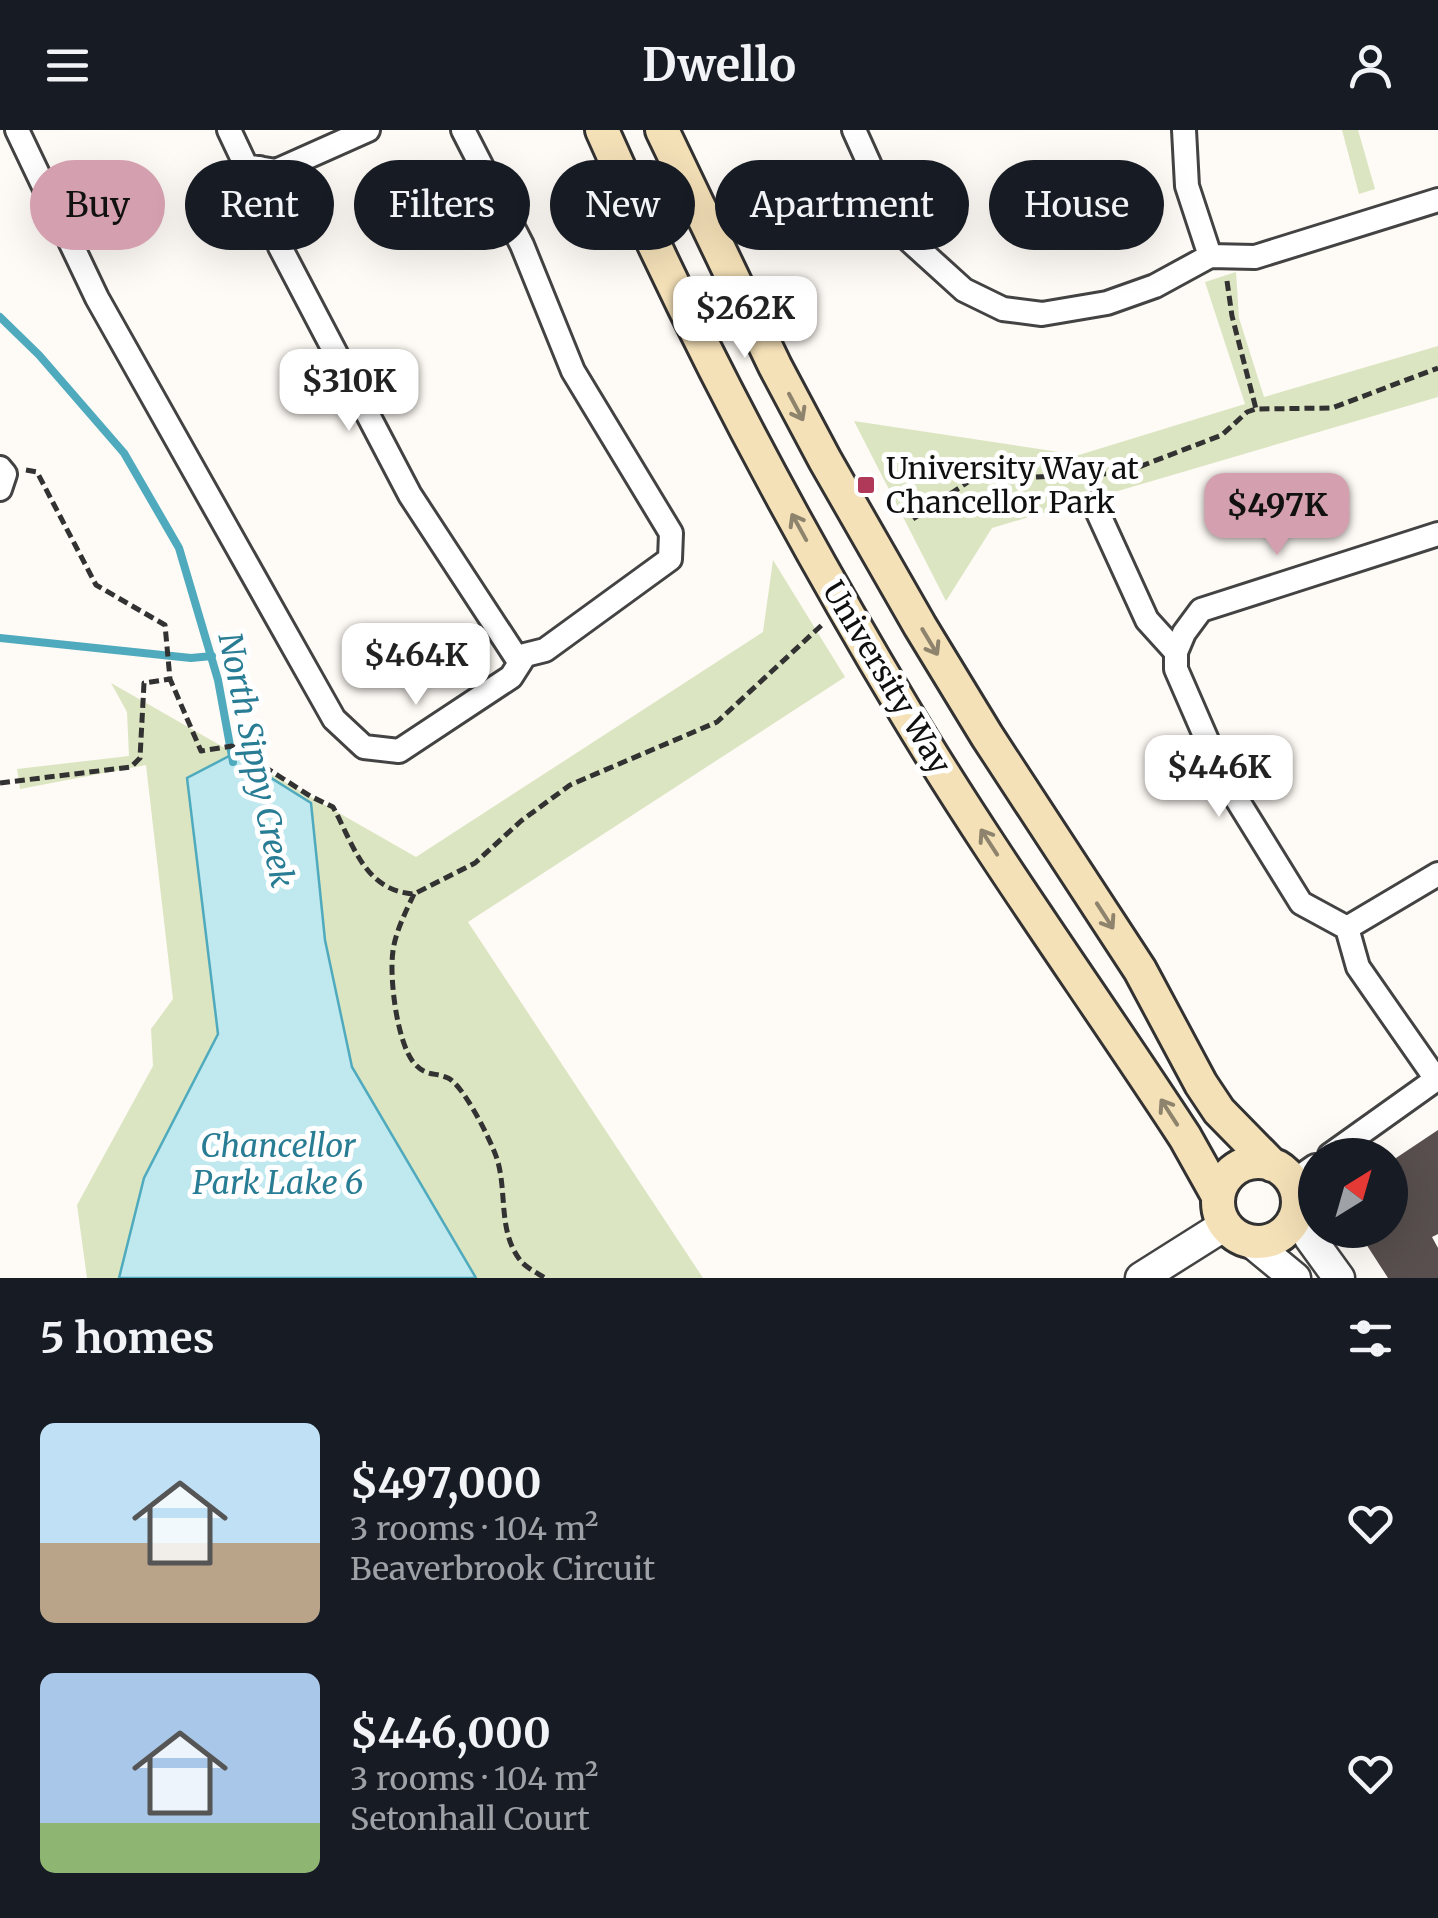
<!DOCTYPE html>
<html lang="en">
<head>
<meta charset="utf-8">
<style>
  :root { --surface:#171b24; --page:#20242c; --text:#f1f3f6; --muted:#9ea1a6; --accent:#d49faf }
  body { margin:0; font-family:Merriweather,serif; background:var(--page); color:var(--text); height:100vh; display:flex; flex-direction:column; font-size:38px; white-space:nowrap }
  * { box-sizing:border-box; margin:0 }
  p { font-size:32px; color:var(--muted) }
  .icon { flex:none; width:55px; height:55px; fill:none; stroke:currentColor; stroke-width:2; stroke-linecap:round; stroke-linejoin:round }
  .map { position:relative; height:1148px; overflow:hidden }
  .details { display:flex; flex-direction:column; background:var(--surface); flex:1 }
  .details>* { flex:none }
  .guide { position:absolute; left:30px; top:30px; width:1380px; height:90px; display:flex; gap:20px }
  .needle { width:65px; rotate:37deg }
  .controls { position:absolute; left:1298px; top:1008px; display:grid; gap:20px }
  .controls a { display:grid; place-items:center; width:110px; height:110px; border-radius:50%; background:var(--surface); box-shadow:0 10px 40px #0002; font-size:50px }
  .price { position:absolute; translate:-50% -85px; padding:0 22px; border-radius:20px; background:#fff; color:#222; font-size:32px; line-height:65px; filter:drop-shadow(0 2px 5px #0008) }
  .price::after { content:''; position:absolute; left:50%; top:60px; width:30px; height:22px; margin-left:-15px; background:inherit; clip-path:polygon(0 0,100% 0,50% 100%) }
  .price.active { background:var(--accent); color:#111 }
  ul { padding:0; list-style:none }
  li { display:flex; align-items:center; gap:30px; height:250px; padding:0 40px }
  li span { display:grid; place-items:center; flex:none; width:280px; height:200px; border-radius:15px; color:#555 }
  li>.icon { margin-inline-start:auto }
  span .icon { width:120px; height:120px; fill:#fffc; stroke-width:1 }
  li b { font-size:42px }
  h2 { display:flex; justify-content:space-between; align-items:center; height:120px; padding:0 40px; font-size:42px }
  .chip { padding:0 35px; border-radius:45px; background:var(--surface); box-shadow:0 10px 40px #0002; font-size:35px; line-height:90px }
  .chip.active { background:var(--accent); color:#111 }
  header { display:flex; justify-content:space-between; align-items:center; height:130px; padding:0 40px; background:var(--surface); font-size:45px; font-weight:700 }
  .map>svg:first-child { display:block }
  .green { fill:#dce5c1 }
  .water { fill:#bfe8ef; stroke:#4faabd; stroke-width:2.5 }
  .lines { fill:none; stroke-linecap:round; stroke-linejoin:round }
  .stream { stroke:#4faabd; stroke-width:8 }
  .building { fill:#584f4e }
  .minor-casing { stroke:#434343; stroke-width:28 }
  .tertiary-casing { stroke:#434343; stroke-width:35 }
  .secondary-casing { stroke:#323232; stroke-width:38 }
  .path { stroke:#323232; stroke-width:5; stroke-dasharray:10 5; stroke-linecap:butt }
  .minor { stroke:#fff; stroke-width:22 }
  .tertiary { stroke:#fff; stroke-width:30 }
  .secondary { stroke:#f5e1b8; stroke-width:32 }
  .oneway { stroke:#8e836c }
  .poi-dot { fill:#b03859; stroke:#fff; stroke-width:4 }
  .labels { text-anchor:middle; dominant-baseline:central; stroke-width:10; stroke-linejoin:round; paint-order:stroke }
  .poi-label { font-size:30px; fill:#101010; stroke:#fff; text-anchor:start }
  .street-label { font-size:30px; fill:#101010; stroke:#fff }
  .water-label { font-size:32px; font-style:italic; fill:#287c93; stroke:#fff }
</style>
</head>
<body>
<header><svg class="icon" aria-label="menu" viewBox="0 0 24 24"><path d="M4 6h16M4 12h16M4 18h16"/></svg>Dwello<svg class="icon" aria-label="person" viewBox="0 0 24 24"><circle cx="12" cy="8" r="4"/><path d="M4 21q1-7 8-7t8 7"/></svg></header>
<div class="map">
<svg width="1438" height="1148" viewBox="0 0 1438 1148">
  <rect width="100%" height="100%" fill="#fefaf5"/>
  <path class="green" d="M1342,0h16l17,59 -16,5z
    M1236,142l3,46 25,79 174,-51v51l-446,131 -46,73 -92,-180 225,34 166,-51 -40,-122z
    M773,430l72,117 -377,245 235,356h-616l-10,-73 76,-139 -2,-37 22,-30 -27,-234 -126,24 -3,-20 112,-13 -2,-44 -16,-29 305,174 347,-225z"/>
  <path class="water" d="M233,624l78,49 14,137 27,127 124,211h-357l25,-100 74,-144 -31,-256z"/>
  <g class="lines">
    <path class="stream" d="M0,187l39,38 85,98 55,95 39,132 15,82
      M0,508l191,20 21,-2"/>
  </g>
  <path class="building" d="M1438,1000v104l-6,3 6,11v30h-50l-31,-48h33v-68z"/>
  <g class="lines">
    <g class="minor-casing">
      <path id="minor" d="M17,0l80,168 237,421 30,28 35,4 112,-74 14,-22 20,-5 125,-91 1,-26 -98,-162 -51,-126 -59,-115
        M229,0l17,36 30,5 92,-41
        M854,0l46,102 64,58 39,19 39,5 65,-11 48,-17 55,-30 45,1 183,-57
        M1184,0l3,56 23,70
        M260,38l20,79 130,248 110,168
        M0,338l5,6 -5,15
        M1094,374l53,116 29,32v17l47,108 78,126 46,25 11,39 78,112
        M1176,522l8,-19 17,-23 237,-76
        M1347,798l91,-54
        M1330,1025l108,-77
        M1292,1052l23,-16"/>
    </g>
    <g class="tertiary-casing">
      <path id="tertiary" d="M1297,1078l13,30 29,40
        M1250,1111l45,37
        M1141,1148l84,-53"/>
    </g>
    <g class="secondary-casing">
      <path id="secondary" d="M602,0c88,201 191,395 304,583 87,145 187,283 279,424l33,59
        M662,0l113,236 50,94 95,166 67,110 153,234 61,114 18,27 53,54
        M1218 1072a40 40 0 1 1 80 0a40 40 0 1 1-80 0Z"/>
    </g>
    <path class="path" d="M1227,151l5,35 24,93
      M26,340l11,2 59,113 69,40 5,54 31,72 31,-5 78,50 23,11c20,36 31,84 81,87l61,-31 46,-42 49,-36 147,-63 107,-99
      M913,389l58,-39 152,-7 99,-38 25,-23 9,-3 76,-1 106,-40
      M0,653l131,-16 9,-9 4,-75 26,-4
      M414,764c-8,17 -19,39 -21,57 -4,26 4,92 21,112 12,14 21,9 34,15 16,8 42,61 48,78 12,33 1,74 24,104 5,7 17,13 25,18"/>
    <use href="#minor" class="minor"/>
    <use href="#tertiary" class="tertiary"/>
    <use href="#secondary" class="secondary"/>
  </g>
  <defs><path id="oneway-shaft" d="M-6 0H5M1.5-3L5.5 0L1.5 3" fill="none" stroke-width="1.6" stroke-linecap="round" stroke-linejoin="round" transform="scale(2.5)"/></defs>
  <g class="oneway">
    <use href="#oneway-shaft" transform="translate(796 277) rotate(62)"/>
    <use href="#oneway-shaft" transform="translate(799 397) rotate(-119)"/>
    <use href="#oneway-shaft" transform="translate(930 512) rotate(59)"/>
    <use href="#oneway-shaft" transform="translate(989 712) rotate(-123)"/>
    <use href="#oneway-shaft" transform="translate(1105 786) rotate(57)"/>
    <use href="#oneway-shaft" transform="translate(1169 982) rotate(-123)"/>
  </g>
  <rect class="poi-dot" x="856" y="345" width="20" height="20" rx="5"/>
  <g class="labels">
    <g class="poi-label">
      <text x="886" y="338">University Way at<tspan x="886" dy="34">Chancellor Park</tspan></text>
    </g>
    <g class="street-label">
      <text transform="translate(887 547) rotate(59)">University Way</text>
    </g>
    <g class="water-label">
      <text transform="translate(256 630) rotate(78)">North Sippy Creek</text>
      <text x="278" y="1016">Chancellor<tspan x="278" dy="37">Park Lake 6</tspan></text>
    </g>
  </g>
</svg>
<div class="controls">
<a><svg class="needle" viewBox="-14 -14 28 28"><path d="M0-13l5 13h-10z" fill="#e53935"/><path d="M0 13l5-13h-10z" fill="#9ea1a6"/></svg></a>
</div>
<b class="price" style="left:745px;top:231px">$262K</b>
<b class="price" style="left:349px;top:304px">$310K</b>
<b class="price active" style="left:1277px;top:428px">$497K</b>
<b class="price" style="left:416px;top:578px">$464K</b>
<b class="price" style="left:1219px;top:690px">$446K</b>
<div class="guide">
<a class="chip active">Buy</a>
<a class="chip">Rent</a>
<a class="chip">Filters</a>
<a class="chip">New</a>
<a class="chip">Apartment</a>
<a class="chip">House</a>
</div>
</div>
<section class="details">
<h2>5 homes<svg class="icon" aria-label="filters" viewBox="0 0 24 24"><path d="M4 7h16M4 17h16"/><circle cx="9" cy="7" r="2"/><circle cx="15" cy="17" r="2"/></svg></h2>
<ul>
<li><span style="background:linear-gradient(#bfe0f5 60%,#b9a48a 0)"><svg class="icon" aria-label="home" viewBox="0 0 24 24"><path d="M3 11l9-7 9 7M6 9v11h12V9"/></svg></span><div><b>$497,000</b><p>3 rooms · 104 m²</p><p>Beaverbrook Circuit</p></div><svg class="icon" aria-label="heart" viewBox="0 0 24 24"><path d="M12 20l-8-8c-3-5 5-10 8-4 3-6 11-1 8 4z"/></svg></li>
<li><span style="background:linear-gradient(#a9c7e8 75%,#8fb573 0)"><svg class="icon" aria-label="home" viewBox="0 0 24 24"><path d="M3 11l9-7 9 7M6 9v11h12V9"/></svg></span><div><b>$446,000</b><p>3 rooms · 104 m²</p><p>Setonhall Court</p></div><svg class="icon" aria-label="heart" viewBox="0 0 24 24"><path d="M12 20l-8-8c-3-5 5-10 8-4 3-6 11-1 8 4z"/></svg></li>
</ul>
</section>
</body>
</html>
